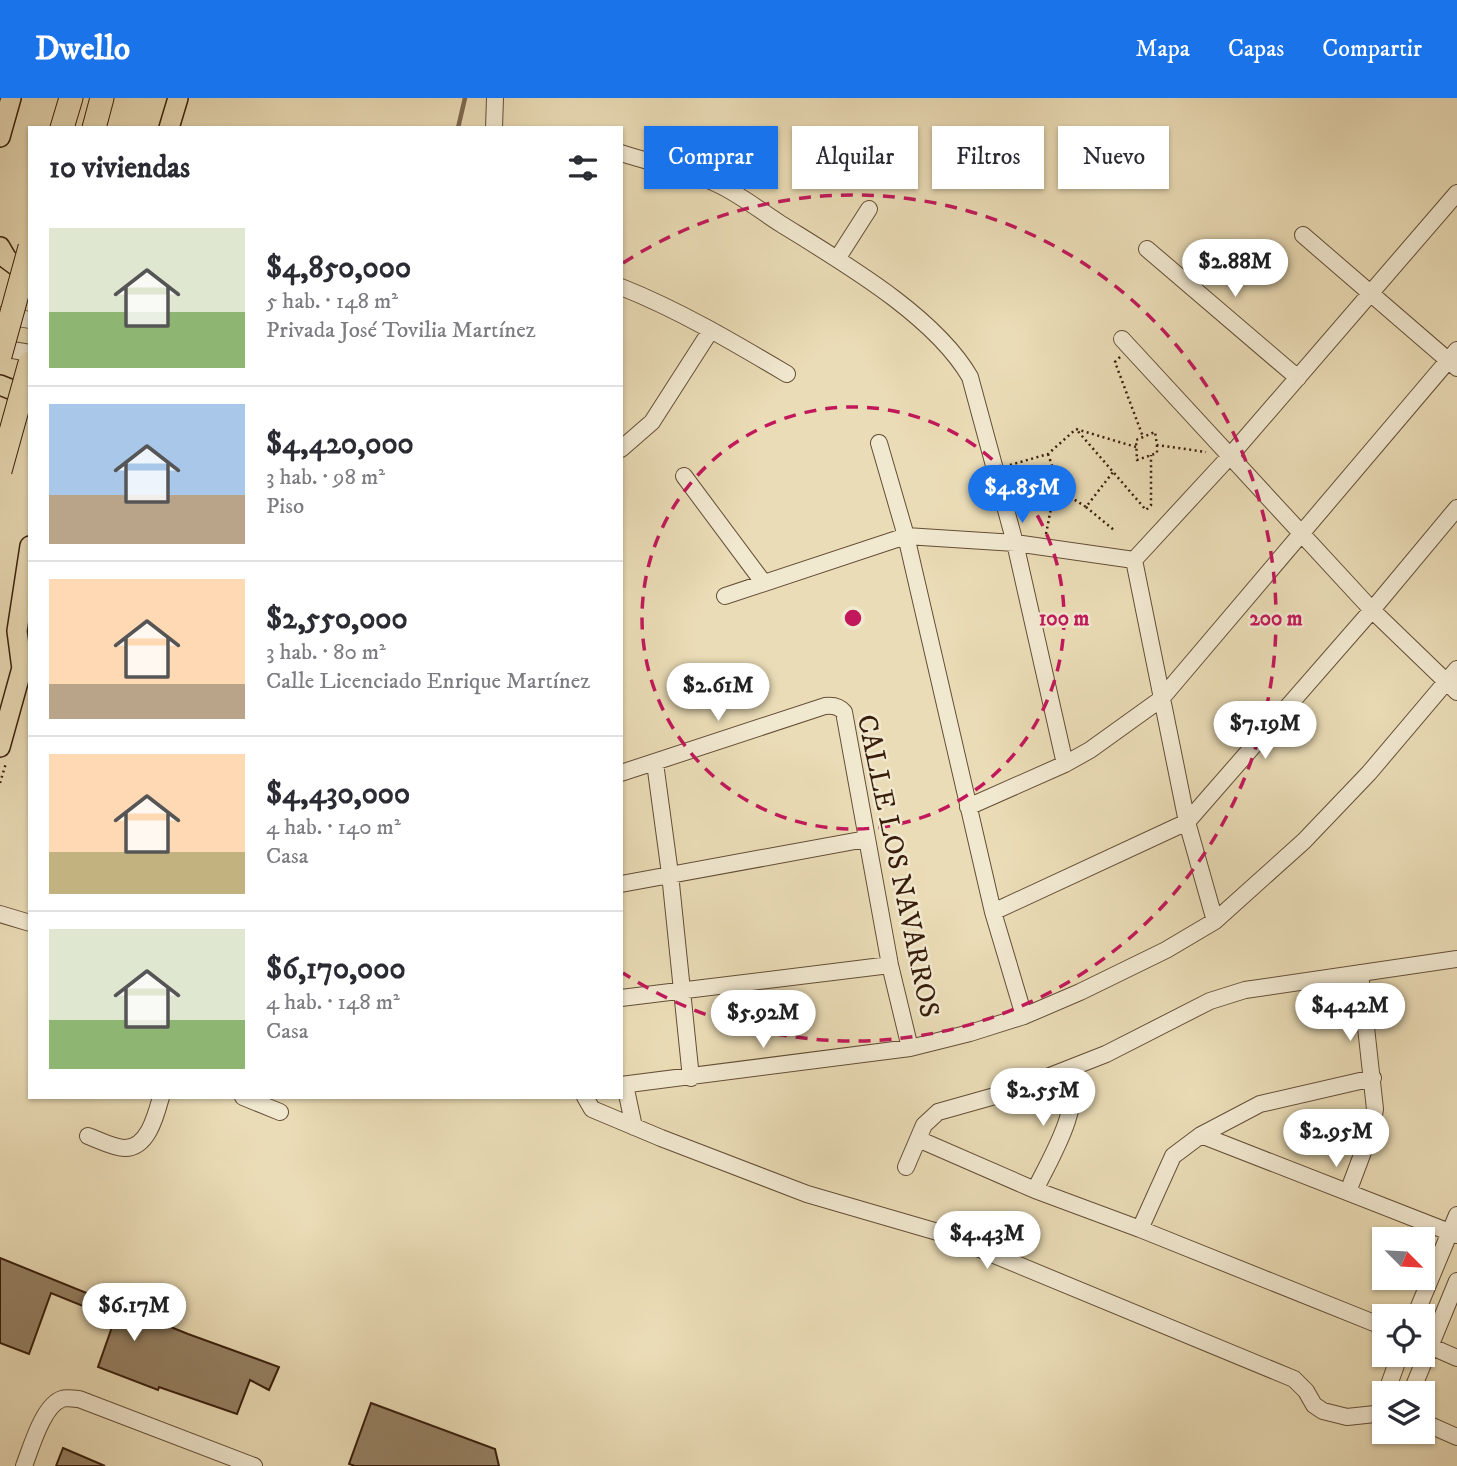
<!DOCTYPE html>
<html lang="es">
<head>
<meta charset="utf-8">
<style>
  :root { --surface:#fff; --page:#f7f7f7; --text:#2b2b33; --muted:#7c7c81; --line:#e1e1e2; --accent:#1a73e8 }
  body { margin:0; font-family:"IM FELL DW Pica",serif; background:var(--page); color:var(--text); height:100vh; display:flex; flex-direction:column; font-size:26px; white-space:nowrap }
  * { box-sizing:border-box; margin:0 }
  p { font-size:23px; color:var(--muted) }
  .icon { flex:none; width:38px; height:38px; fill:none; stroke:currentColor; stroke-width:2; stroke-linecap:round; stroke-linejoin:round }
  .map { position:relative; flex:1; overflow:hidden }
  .drawer { position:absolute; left:28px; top:28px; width:595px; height:973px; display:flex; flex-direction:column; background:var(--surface); border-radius:0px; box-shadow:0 2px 5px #0004 }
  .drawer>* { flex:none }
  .banner { position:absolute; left:644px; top:28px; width:665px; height:63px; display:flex; gap:14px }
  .needle { width:46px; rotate:114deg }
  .tools { position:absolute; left:1372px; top:1129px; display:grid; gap:14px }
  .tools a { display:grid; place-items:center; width:63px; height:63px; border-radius:0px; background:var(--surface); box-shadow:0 2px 5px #0004; font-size:35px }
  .price { position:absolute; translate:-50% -60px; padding:0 16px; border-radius:24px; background:#fff; color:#222; font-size:23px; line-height:46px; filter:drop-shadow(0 2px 4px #0008) }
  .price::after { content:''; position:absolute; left:50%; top:42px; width:21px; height:16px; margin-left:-10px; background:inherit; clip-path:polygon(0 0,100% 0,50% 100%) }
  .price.current { background:var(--accent); color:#fff }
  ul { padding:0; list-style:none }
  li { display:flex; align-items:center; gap:21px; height:175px; padding:0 21px }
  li+li { border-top:2px solid var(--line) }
  li span { display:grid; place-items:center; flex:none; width:196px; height:140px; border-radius:0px; color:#555 }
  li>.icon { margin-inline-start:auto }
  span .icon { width:84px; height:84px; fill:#fffc; stroke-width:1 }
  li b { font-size:30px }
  h2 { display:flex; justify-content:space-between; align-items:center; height:84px; padding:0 21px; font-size:30px }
  .chip { padding:0 24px; border-radius:0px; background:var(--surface); box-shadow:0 2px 5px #0004; font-size:24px; line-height:63px }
  .chip.current { background:var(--accent); color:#fff }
  header { display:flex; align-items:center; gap:42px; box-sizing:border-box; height:98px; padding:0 35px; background:var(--accent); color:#fff }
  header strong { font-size:33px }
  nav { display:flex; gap:38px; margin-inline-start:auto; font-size:24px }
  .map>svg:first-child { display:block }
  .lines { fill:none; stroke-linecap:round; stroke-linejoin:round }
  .stream { stroke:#7e694f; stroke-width:4.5 }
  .building { fill:#958164; stroke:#381e0b; stroke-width:2 }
  .minor-casing { stroke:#644e36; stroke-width:18 }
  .major-casing { stroke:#381e0b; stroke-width:22 }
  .highway-casing { stroke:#381e0b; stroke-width:25 }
  .path { stroke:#381e0b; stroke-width:2.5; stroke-dasharray:2 3.5; stroke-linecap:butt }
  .minor { stroke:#f1e8d0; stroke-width:16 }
  .major { stroke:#eadcb6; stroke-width:19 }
  .highway { stroke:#eadcb6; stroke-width:23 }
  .highway-bridge-casing { stroke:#381e0b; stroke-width:25; stroke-linecap:butt }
  .highway-bridge { stroke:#eadcb6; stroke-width:23 }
  .ring { fill:none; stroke:#c2185b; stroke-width:3.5; stroke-dasharray:12 9 }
  .labels { text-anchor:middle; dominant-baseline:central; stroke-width:5; stroke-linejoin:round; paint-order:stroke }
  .street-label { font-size:28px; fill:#381e0b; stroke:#f1e8d0 }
  .centre { fill:#c2185b; stroke:#f1e8d0; stroke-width:3.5 }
  .ring-label { font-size:21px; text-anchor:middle; font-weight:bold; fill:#c2185b; stroke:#f1e8d0; stroke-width:5; stroke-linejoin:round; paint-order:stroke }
</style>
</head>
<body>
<header>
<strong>Dwello</strong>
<nav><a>Mapa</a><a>Capas</a><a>Compartir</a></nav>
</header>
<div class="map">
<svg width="1457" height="1368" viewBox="0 0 1457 1368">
  <rect width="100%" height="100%" fill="#eadcb6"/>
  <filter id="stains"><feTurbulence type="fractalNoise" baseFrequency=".00286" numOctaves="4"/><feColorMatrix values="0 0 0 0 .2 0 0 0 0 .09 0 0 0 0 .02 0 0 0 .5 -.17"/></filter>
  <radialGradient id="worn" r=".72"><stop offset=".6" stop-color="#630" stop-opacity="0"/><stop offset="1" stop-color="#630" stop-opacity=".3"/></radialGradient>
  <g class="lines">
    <path class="stream" d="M458,30l7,-30"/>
  </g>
  <path class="building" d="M0,1160l188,76 91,33 -10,23 -19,-10 -13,34 -78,-27 -1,3 -60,-23 14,-40 -13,-4 4,-9 -52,-21 -22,61 -29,-11z
    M371,1305l124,46 4,17h-144l-6,-2z
    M63,1350l42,18h-49z"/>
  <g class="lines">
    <g class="minor-casing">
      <path id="minor" d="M494,30l1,-30
        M621,55c30,10 63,16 92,29 24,10 46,28 68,42 61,38 153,91 189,153l45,166 50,221
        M1303,137l154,133
        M1147,151l151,129
        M837,161l32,-50
        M621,189c58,23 112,55 166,87
        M1,217l29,5
        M1122,241l250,271 85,82
        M0,250l30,5
        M879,345l27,93 87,376 31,104
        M621,351l31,-27 59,-92
        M684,378l79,106
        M1134,462l96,-104 227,-263
        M1134,462l53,262 28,99
        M725,498l181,-60 109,7 119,17
        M655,665l15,111 21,204
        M621,675l204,-67c8,-1 14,0 19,6l46,253 20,83
        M968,709l97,-43 25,-14 71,-51 296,-349
        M621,786l245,-45
        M993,814l194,-90 185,-212 85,-102
        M0,816l30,9
        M621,900l269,-33
        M621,987l289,-37 60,-15 54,-17 56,-24 86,-42 49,-29 89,-80 65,-68 88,-104
        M625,987l9,42
        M243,999l37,15
        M585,999l7,12 69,29 146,56 134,39 353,146 12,12 8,14 9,6 24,6 28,-3 9,-7
        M1201,1037l256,100
        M88,1038c11,4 26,12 37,12 23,0 31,-33 36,-51
        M918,1041l117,51 105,39 244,98
        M906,1069l18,-42 14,-13 71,-20 97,-38 104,-53 35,-11 212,-31
        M1035,1092c18,-37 46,-80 36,-122
        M1348,1094l24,-64 3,-19 -15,-136
        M1140,1131l33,-73 28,-21 59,-31 113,-26
        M1415,1218l42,-101
        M1423,1245l34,15
        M1386,1295l14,-39
        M1411,1295l46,-112
        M1423,1324l34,15
        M24,1368c7,-18 19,-61 38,-67 5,-2 11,0 17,0l175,67"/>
    </g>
    <g class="major-casing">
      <path id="major" d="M169,30l9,-30
        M0,39l11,-39
        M0,149l7,12 23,17
        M0,287l30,12
        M22,571l-5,-38 13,-85
        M0,649l25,-90"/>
    </g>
    <g class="highway-casing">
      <path id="highway" d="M62,30l9,-30
        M94,30l8,-30"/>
    </g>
    <path class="path" d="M1120,259l-5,5 28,75
      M1157,347v8l-20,7 -1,-20 19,-8 2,13 49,7
      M1136,349l-60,-18 70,81 5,-5v-50
      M1048,356l10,29
      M1010,367l38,-11 28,-25
      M1012,381l32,9
      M1064,395l-7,12 -21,-6 14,-18 19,6 -5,6 22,14 27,-35
      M1086,409l28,23
      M1046,436l6,-31
      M0,685l6,-20"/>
    <use href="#minor" class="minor"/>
    <use href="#major" class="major"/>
    <use href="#highway" class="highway"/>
    <g class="highway-bridge-casing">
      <path id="highway-bridge" d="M0,258l30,-109
        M0,373l30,-108"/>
    </g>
    <use href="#highway-bridge" class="highway-bridge"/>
  </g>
  <g class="ring">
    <circle cx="853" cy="520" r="211"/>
    <path d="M623 165A423 423 0 1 1 623 875"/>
  </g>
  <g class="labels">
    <g class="street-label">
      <text transform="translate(898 768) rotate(78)">CALLE LOS NAVARROS</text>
    </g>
  </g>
  <circle cx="853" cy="520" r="10" class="centre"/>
  <g class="ring-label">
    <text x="1064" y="527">100 m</text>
    <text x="1276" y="527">200 m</text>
  </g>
  <rect width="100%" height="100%" filter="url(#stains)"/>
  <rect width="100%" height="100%" fill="url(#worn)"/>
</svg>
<div class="tools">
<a><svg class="needle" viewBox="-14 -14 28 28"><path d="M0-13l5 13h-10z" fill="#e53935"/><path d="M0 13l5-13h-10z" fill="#7c7c81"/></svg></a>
<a><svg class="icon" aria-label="locate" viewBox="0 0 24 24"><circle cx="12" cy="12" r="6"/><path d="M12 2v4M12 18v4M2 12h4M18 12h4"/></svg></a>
<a><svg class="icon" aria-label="layers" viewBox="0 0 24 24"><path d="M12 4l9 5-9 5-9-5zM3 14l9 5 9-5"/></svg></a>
</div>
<b class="price" style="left:1235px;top:201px">$2.88M</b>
<b class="price current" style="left:1022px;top:427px">$4.85M</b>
<b class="price" style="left:718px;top:625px">$2.61M</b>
<b class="price" style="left:1265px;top:663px">$7.19M</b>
<b class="price" style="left:1350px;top:945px">$4.42M</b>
<b class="price" style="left:763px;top:952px">$5.92M</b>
<b class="price" style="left:1043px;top:1030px">$2.55M</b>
<b class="price" style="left:1336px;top:1071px">$2.95M</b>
<b class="price" style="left:987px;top:1173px">$4.43M</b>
<b class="price" style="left:134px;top:1245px">$6.17M</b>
<div class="banner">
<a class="chip current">Comprar</a>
<a class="chip">Alquilar</a>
<a class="chip">Filtros</a>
<a class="chip">Nuevo</a>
</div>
<section class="drawer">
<h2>10 viviendas<svg class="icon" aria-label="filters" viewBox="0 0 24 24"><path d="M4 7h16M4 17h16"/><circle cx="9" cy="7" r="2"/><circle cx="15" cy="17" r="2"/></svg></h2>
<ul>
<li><span style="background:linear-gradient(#dfe7d0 60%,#8fb573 0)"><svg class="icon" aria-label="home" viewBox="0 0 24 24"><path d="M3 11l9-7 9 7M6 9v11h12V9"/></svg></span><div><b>$4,850,000</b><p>5 hab. · 148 m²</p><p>Privada José Tovilia Martínez</p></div></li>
<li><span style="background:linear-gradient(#a9c7e8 65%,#b9a48a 0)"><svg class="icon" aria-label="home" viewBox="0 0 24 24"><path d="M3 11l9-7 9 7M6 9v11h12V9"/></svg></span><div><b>$4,420,000</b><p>3 hab. · 98 m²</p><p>Piso</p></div></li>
<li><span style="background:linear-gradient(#ffd9b3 75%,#b9a48a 0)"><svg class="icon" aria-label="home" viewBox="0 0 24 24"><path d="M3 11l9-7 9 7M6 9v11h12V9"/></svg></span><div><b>$2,550,000</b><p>3 hab. · 80 m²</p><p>Calle Licenciado Enrique Martínez</p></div></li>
<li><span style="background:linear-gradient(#ffd9b3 70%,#c2b280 0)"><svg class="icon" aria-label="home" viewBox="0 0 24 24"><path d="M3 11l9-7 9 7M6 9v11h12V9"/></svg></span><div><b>$4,430,000</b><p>4 hab. · 140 m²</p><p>Casa</p></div></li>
<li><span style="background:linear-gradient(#dfe7d0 65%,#8fb573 0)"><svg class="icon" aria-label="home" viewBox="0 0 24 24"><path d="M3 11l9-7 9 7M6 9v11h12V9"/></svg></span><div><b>$6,170,000</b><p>4 hab. · 148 m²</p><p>Casa</p></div></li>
</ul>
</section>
</div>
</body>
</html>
